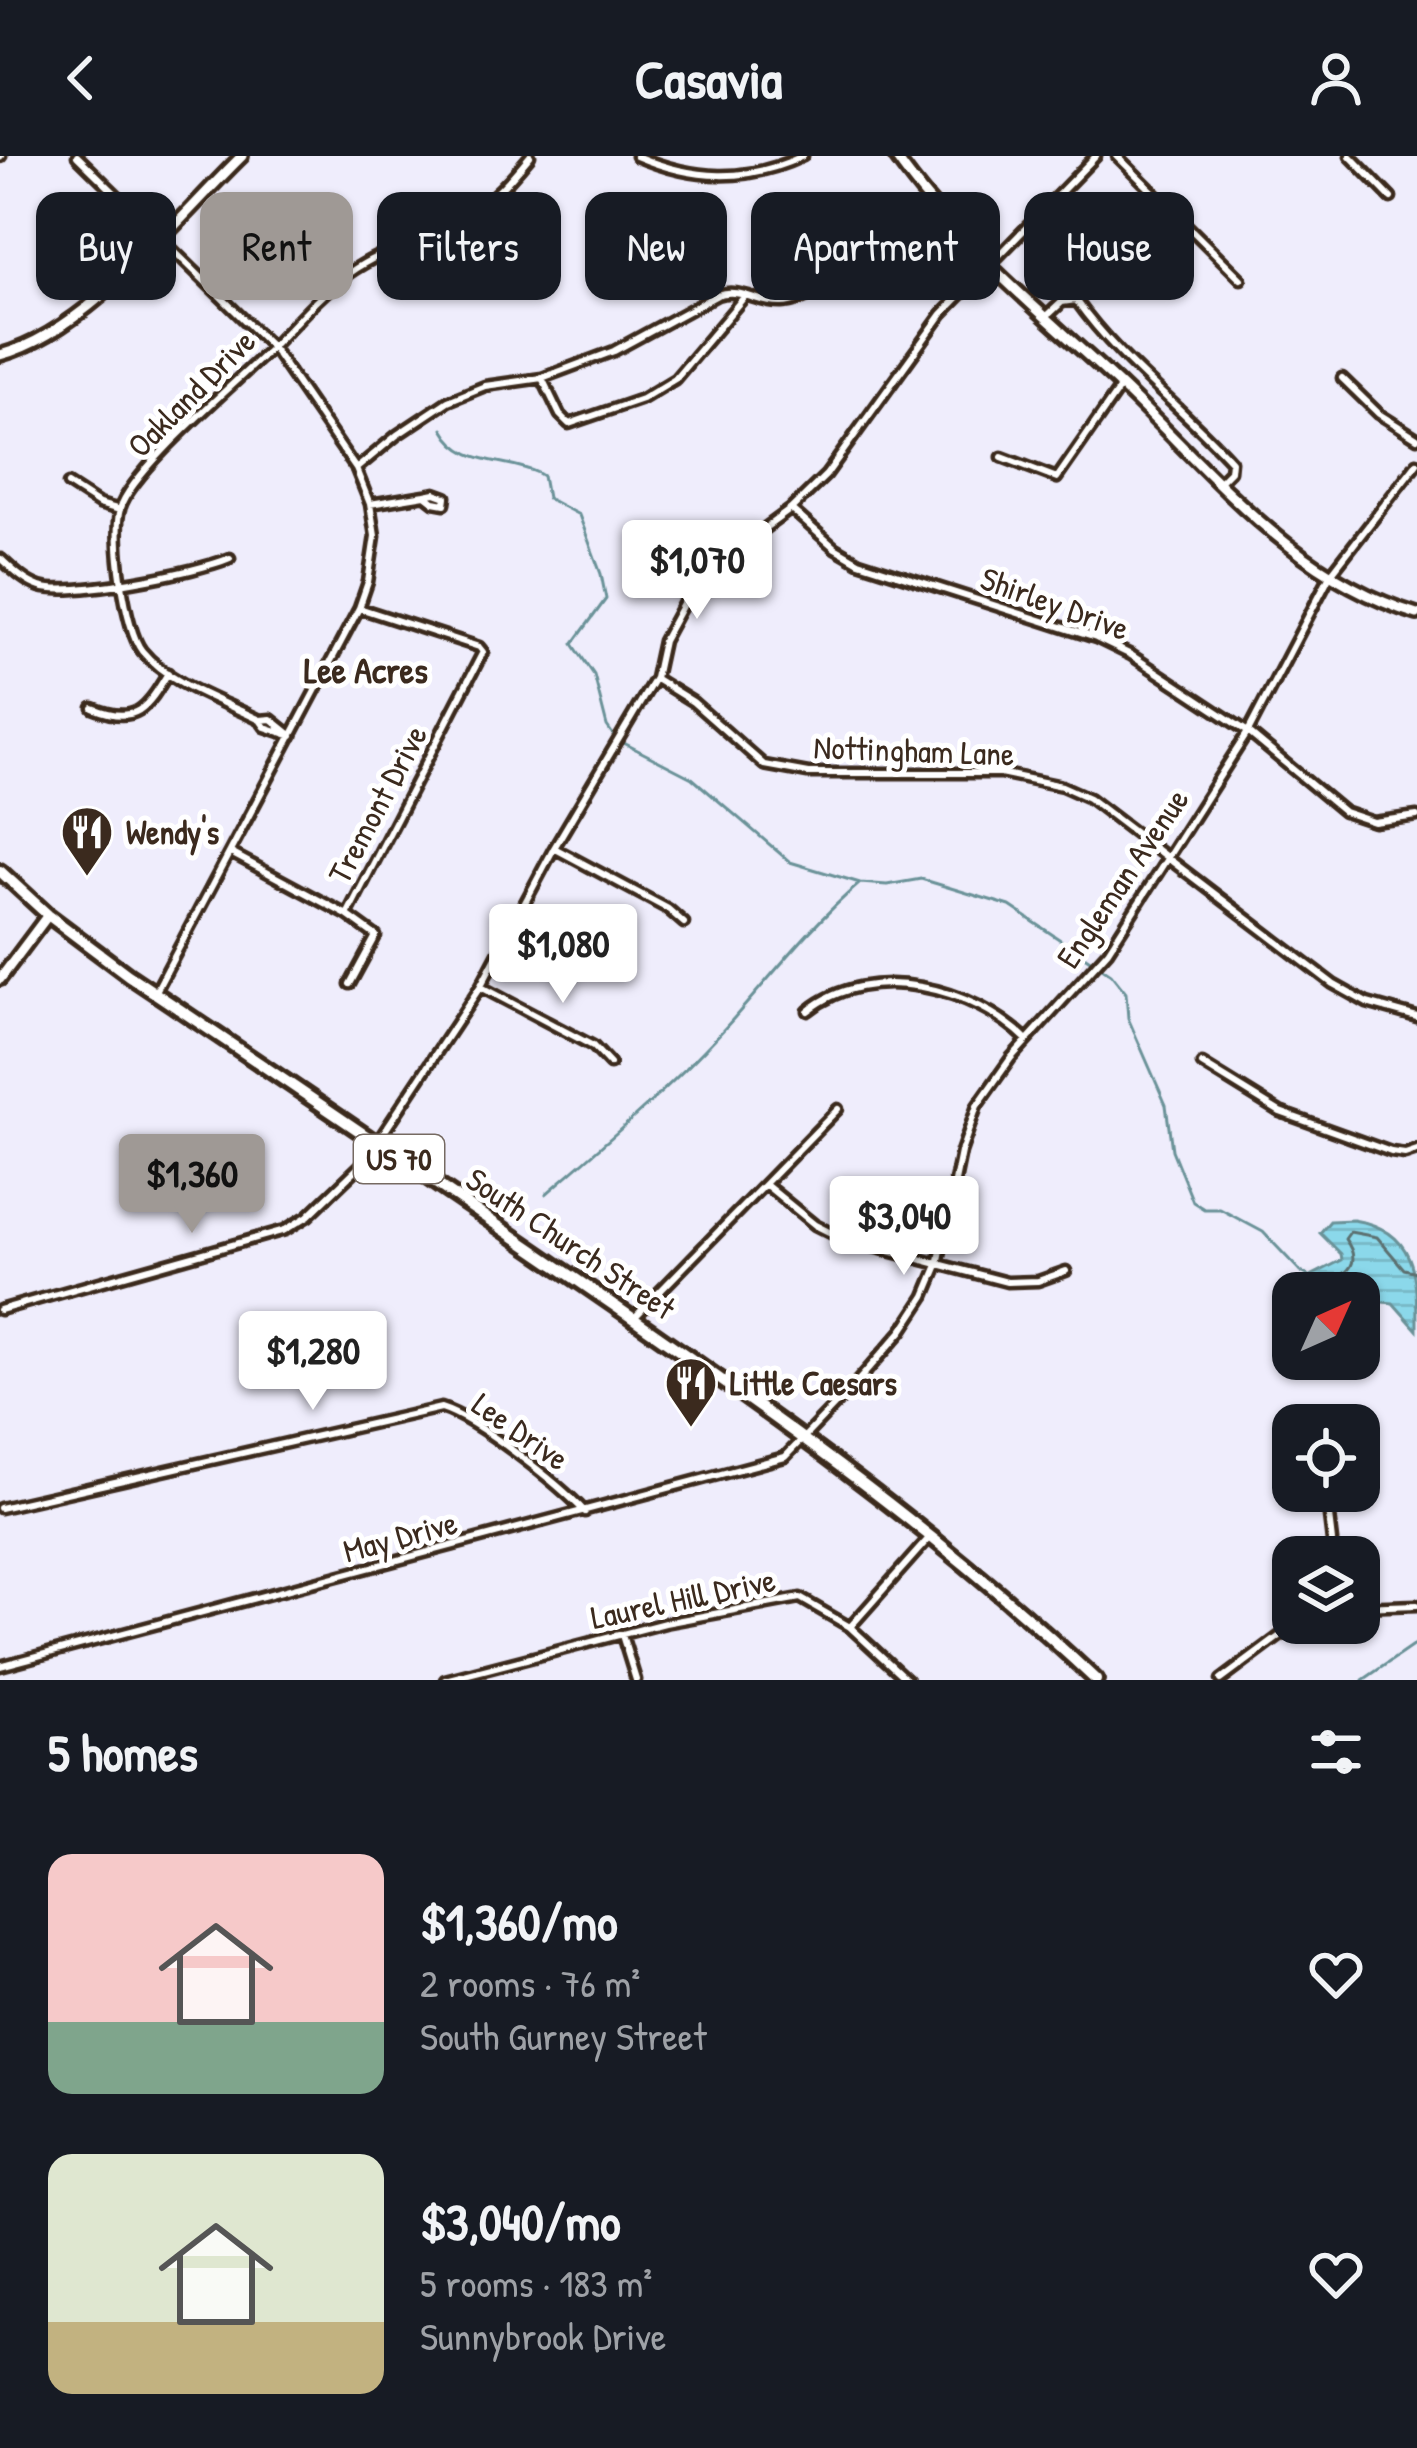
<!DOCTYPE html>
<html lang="en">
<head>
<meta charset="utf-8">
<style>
  :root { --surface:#171b24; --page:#20242c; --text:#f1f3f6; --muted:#9ea1a6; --accent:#9f9995 }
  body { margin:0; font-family:"Patrick Hand",sans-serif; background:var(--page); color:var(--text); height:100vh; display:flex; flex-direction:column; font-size:45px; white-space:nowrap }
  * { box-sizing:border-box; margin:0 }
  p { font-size:39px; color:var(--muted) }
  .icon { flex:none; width:66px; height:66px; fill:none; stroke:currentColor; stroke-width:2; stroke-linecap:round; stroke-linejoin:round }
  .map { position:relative; height:1524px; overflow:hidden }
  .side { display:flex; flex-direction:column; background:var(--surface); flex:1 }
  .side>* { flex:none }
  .banner { position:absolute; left:36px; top:36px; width:1347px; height:108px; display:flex; gap:24px }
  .needle { width:78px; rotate:45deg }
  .fabs { position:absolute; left:1272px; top:1116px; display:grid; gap:24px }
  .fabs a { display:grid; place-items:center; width:108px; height:108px; border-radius:24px; background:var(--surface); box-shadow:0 3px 9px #0004; font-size:60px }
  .price { position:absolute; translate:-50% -102px; padding:0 27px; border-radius:12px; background:#fff; color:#222; font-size:39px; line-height:78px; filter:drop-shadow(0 3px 6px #0008) }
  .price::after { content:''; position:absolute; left:50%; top:72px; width:36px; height:27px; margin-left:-18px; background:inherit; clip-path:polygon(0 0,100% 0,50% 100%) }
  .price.active { background:var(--accent); color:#111 }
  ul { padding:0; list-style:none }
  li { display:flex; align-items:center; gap:36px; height:300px; padding:0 48px }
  li span { display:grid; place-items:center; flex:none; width:336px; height:240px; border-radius:24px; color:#555 }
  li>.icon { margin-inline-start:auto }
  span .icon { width:144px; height:144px; fill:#fffc; stroke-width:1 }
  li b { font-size:51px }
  h2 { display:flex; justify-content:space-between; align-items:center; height:144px; padding:0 48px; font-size:51px }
  .tag { padding:0 42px; border-radius:24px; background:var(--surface); box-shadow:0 3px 9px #0004; font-size:42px; line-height:108px }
  .tag.active { background:var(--accent); color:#111 }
  header { display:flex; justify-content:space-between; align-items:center; height:156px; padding:0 48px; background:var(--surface); font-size:54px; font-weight:800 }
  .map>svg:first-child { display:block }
  .water { fill:url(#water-rules); stroke:#6b9298; stroke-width:3 }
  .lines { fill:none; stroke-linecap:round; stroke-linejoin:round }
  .shore { stroke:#5b7070; stroke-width:3 }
  .stream { stroke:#6b9298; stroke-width:3 }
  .street-casing { stroke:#3b2a1e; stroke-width:15 }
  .secondary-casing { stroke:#3b2a1e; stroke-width:18 }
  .primary-casing { stroke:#3b2a1e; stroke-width:20 }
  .street { stroke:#fff; stroke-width:6 }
  .secondary { stroke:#fff; stroke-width:9 }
  .primary { stroke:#fff; stroke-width:10 }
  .labels { text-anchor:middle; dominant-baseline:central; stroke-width:10; stroke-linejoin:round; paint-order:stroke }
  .shield { fill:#fff; stroke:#766a62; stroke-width:3 }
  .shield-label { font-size:30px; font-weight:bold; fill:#3b2a1e }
  .street-label { font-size:33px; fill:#3b2a1e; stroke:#fff }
  .poi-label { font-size:33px; font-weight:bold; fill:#3b2a1e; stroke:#fff; text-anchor:start }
  .neighbourhood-label { font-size:36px; font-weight:bold; fill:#3b2a1e; stroke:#fff }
</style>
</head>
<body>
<header><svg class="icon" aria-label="back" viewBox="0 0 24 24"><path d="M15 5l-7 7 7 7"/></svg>Casavia<svg class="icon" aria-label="person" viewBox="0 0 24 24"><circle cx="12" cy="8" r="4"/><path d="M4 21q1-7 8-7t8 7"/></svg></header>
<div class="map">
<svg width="1417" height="1524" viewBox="0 0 1417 1524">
  <defs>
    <pattern id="water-rules" width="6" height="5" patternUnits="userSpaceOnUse" patternTransform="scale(3)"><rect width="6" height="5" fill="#8bd8ea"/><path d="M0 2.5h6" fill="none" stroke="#79bac8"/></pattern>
  </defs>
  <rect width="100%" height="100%" fill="#efedfc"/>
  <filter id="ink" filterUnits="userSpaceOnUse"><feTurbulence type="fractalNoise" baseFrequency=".00833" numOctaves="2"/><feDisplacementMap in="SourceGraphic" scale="24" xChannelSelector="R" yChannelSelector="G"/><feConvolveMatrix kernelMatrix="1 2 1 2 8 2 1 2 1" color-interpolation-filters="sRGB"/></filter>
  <g filter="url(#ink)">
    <path class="water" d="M1353,1064c64,10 64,55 64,110l-24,-27 -34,-3v-7h-43l-5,-17 31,-16 -1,-6 -21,-21 10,-12z"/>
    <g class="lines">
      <path class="shore" d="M1325,1137l2,-9c23,-11 35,-22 18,-45l5,-7 27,5 27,32 13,3"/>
      <path class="stream" d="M443,273c21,38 60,28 95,44l5,3 4,22 32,17 22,59 5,25 -33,45 21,31 13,51 9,13 76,39 98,84 70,21 27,2 34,-6 89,27 101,68 15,19 2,25 38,87 6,45 21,52 11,7h16l43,23 38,40 12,6
        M546,1038c65,-56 131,-112 188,-176 41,-46 78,-94 125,-134
        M1363,1524l54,-37"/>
      <g class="street-casing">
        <path id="street" d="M77,0l195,191 84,122 14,35 5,32 -7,46 -9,26 -204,385
          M636,0c57,24 110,27 167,0
          M1117,0l124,123
          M1350,0l41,42
          M0,1l1,-1
          M1046,161l16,-15 14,-2c44,62 104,105 155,161l-1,10 -12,12
          M542,222l18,37 9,9 73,-25 33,-20 70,-83
          M1342,222l37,36 38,24
          M1002,301l55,21 64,-92
          M356,313l41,-34 51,-34 37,-15 57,-8 72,-27 103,-56c24,-8 41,9 65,8 38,-1 122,-68 153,-93
          M68,328l31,20 21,6
          M435,337l11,4 -1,7 -11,-2 -9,-7z
          M370,348l55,-9
          M791,353l44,39 24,14 237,76 35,17 117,77 96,80 30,10 43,-6
          M1,403c12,11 24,23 39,28 31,10 158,-15 190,-29
          M656,523l37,23 71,63 44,8h192l62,13 27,12 244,186 34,19 50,14
          M93,552c43,18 54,0 75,-35
          M260,564l11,-1 21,17
          M292,580l-27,-9 -5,-7c-38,-19 -91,-36 -118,-69 -17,-21 -30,-115 -22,-142 12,-40 116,-126 150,-160 25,-26 49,-54 79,-76 31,-22 65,-30 99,-46 33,-15 59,-43 82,-71
          M554,692l114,61 16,14
          M231,697l116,62 29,21 -26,48
          M347,759l136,-263 -4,-5 -120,-39
          M481,831l112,59 17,18
          M808,855c62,-51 167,-23 219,29
          M1202,908l78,48 111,40 14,2 12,-4
          M766,1029l49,40 28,14 164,43 31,-1 28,-10
          M0,1154l285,-80 23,-14 57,-55 115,-174 74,-139 101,-170 8,-37 25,-46 24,-28 79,-58 35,-34 116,-161 154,-158
          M634,1162l204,-209
          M1326,1335l6,50 -3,16
          M0,1352l441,-100c36,11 117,75 144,104
          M1359,1451l58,-2
          M850,1471l79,-89
          M622,1479l14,45
          M0,1510l785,-209 72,-75 45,-51 23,-35 13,-31 23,-113 16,-46 34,-48 97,-107 140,-219 82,-157 87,-112
          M445,1524l220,-57 135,-25 50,29 57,53
          M1221,1524l67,-50 19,-7"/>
      </g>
      <g class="secondary-casing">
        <path id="secondary" d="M895,0c62,89 147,156 226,230 91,86 170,190 296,228
          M0,199c88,-23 176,-135 242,-199
          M0,823l48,-64"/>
      </g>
      <g class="primary-casing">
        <path id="primary" d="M0,715l48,44 80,60c146,97 291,197 436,296 186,127 368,254 532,409"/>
      </g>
      <use href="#street" class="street"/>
      <use href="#secondary" class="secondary"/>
      <use href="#primary" class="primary"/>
    </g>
  </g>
  <defs>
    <g id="restaurant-pin" transform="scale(2.7)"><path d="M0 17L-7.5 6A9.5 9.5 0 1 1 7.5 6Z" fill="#3b2a1e" stroke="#fff"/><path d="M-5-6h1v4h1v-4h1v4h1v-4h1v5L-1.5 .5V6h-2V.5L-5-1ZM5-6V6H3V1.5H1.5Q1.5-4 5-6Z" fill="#fff"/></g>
  </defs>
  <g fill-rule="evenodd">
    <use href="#restaurant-pin" x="87" y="676"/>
    <use href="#restaurant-pin" x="691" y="1227"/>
  </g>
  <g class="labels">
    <rect class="shield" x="354" y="979" width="90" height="48" rx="9"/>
    <g class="shield-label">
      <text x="399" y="1003">US 70</text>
    </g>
    <g class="street-label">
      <text transform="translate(191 237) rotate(-45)">Oakland Drive</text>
      <text transform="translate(1055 447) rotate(20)">Shirley Drive</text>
      <text transform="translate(914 594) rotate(2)">Nottingham Lane</text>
      <text transform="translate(377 648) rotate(-62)">Tremont Drive</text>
      <text transform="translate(1122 722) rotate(-56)">Engleman Avenue</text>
      <text transform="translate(571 1087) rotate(34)">South Church Street</text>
      <text transform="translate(521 1275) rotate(35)">Lee Drive</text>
      <text transform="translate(400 1380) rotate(-15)">May Drive</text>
      <text transform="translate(683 1442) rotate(-12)">Laurel Hill Drive</text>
    </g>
    <g class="poi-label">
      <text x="126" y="676">Wendy's</text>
      <text x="730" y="1227">Little Caesars</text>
    </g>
    <g class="neighbourhood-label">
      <text x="366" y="513">Lee Acres</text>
    </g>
  </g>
</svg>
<div class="fabs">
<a><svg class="needle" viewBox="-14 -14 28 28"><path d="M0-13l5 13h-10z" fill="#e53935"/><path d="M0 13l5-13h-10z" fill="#9ea1a6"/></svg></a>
<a><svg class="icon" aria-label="locate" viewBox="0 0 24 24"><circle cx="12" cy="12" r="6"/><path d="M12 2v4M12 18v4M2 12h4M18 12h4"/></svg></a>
<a><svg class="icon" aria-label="layers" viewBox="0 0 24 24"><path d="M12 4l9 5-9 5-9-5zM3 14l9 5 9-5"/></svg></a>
</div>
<b class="price" style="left:697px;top:466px">$1,070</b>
<b class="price" style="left:563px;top:850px">$1,080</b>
<b class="price active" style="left:192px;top:1080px">$1,360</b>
<b class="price" style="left:904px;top:1122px">$3,040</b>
<b class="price" style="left:313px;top:1257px">$1,280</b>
<div class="banner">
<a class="tag">Buy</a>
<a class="tag active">Rent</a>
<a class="tag">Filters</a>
<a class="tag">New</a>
<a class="tag">Apartment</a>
<a class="tag">House</a>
</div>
</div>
<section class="side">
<h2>5 homes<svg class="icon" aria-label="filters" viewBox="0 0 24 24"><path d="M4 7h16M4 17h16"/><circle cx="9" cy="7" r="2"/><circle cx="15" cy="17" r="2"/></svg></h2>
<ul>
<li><span style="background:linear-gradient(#f6c9c9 70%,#7fa58c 0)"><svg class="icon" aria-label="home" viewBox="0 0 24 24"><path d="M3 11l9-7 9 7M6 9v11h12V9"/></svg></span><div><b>$1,360/mo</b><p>2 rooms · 76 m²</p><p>South Gurney Street</p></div><svg class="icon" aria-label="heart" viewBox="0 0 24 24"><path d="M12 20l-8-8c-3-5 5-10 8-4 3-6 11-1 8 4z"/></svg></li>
<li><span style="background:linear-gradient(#dfe7d0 70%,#c2b280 0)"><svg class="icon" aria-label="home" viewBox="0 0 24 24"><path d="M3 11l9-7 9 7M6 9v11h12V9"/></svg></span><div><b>$3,040/mo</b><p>5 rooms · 183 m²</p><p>Sunnybrook Drive</p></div><svg class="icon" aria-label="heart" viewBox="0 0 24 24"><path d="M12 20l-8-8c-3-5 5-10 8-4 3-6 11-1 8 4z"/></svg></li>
</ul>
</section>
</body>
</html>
